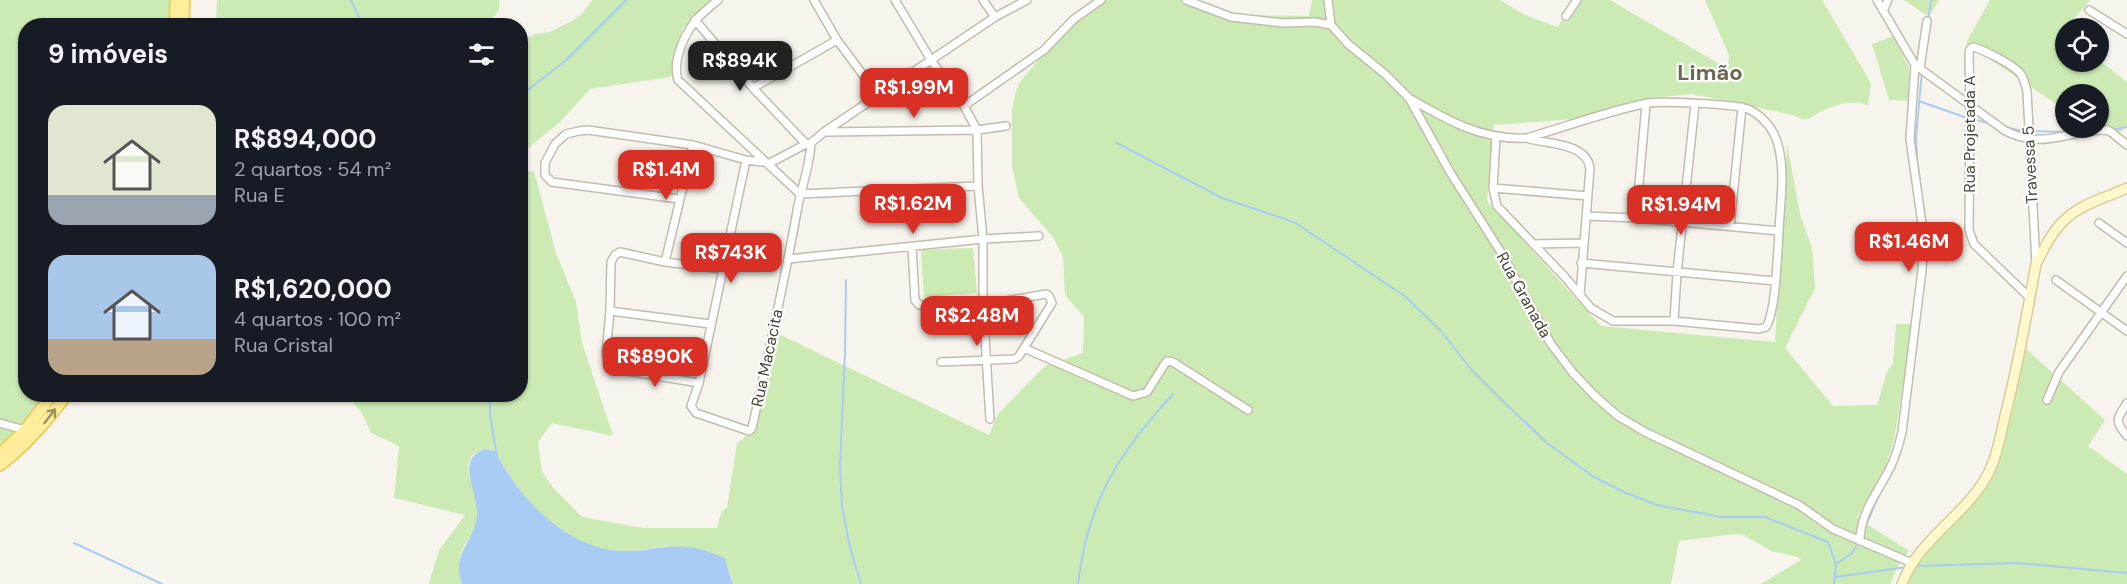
<!DOCTYPE html>
<html lang="pt">
<head>
<meta charset="utf-8">
<style>
  :root { --surface:#171b24; --page:#20242c; --text:#f1f3f6; --muted:#9ea1a6; --accent:#d93025 }
  body { margin:0; font-family:"DM Sans",sans-serif; background:var(--page); color:var(--text); height:100vh; display:flex; flex-direction:column; font-size:22px; white-space:nowrap }
  * { box-sizing:border-box; margin:0 }
  p { font-size:20px; color:var(--muted) }
  .icon { flex:none; width:33px; height:33px; fill:none; stroke:currentColor; stroke-width:2; stroke-linecap:round; stroke-linejoin:round }
  .map { position:relative; flex:1; overflow:hidden }
  .panel { position:absolute; left:18px; top:18px; width:510px; height:384px; display:flex; flex-direction:column; background:var(--surface); border-radius:24px; box-shadow:0 2px 4px #0004 }
  .panel>* { flex:none }
  .fabs { position:absolute; left:2055px; top:18px; display:grid; gap:12px }
  .fabs a { display:grid; place-items:center; width:54px; height:54px; border-radius:50%; background:var(--surface); box-shadow:0 2px 4px #0004; font-size:30px }
  .price { position:absolute; translate:-50% -51px; padding:0 14px; border-radius:12px; background:var(--accent); color:#fff; font-size:20px; line-height:39px; filter:drop-shadow(0 2px 3px #0008) }
  .price::after { content:''; position:absolute; left:50%; top:36px; width:18px; height:14px; margin-left:-9px; background:inherit; clip-path:polygon(0 0,100% 0,50% 100%) }
  .price.selected { background:#222; color:#fff }
  ul { padding:0; list-style:none }
  li { display:flex; align-items:center; gap:18px; height:150px; padding:0 30px }
  li span { display:grid; place-items:center; flex:none; width:168px; height:120px; border-radius:18px; color:#555 }
  li>.icon { margin-inline-start:auto }
  span .icon { width:72px; height:72px; fill:#fffc; stroke-width:1 }
  li b { font-size:26px }
  h2 { display:flex; justify-content:space-between; align-items:center; height:72px; padding:0 30px; font-size:26px }
  .map>svg:first-child { display:block }
  .green { fill:#ccebb4 }
  .water { fill:#a8ccf3 }
  .lines { fill:none; stroke-linecap:round; stroke-linejoin:round }
  .stream { stroke:#a8ccf3; stroke-width:2 }
  .street-casing { stroke:#c2bdae; stroke-width:10 }
  .secondary-casing { stroke:#d7cd9b; stroke-width:12 }
  .primary-casing { stroke:#e8cf68; stroke-width:14 }
  .street { stroke:#fff; stroke-width:7 }
  .secondary { stroke:#fff8cd; stroke-width:9 }
  .primary { stroke:#ffed9c; stroke-width:10 }
  .oneway { stroke:#9c9166 }
  .labels { text-anchor:middle; dominant-baseline:central; stroke-width:4.5; stroke-linejoin:round; paint-order:stroke }
  .street-label { font-size:16px; fill:#4b4639; stroke:#fff }
  .district-label { font-size:22px; font-weight:bold; fill:#6e6550; stroke:#fff }
</style>
</head>
<body>
<div class="map">
<svg width="2127" height="584" viewBox="0 0 2127 584">
  <rect width="100%" height="100%" fill="#f6f4ec"/>
  <path class="green" d="M0,0h176l-2,25 -148,1v368l25,1 -51,57z
    M217,0h282c3,13 -7,18 -17,25l-266,1z
    M592,0h119l-28,28 -12,49 -81,12 -29,32 -40,33v-112l14,-8 15,-2 22,-11 10,-7z
    M1100,0h89l37,15 83,1 3,-16h188l25,15 33,12 15,-27h37l118,69 1,-14 -24,-55h117l49,83 -3,23c-14,-8 -34,-1 -48,6 -4,2 -9,6 -13,7 -5,1 -10,-2 -14,-4l-101,-21 -49,5 -67,20 -82,6 -7,76 114,125 174,16 12,-198 13,70 12,35 3,39 -30,60 48,58 44,-1 10,-33 6,-8 3,-40h17l-19,116 -8,25 -29,53 52,33 -11,15 -8,18h-129l40,-24 -3,-3 -27,-6 -27,-16 -10,-1 -55,7 -8,43h-938l-2,-9 -5,-9c-15,-5 -41,-17 -57,-19 -11,-2 -25,4 -36,4 -6,1 -13,0 -19,-1 -53,-4 -97,-55 -119,-99 -9,0 -20,-2 -25,8 -5,12 2,25 6,36 2,8 2,20 0,28 -2,10 -8,16 -13,25 -5,10 -5,26 -1,36h-33l10,-34 26,-35 -71,-17 5,-52 -28,-13 -8,-18 -15,-20 172,-1 1,-221 1,3 3,-5h9l22,82 20,49 6,41 31,93 -61,-13 -14,19 4,30 12,17 28,28 61,11h74l5,-17 5,-3 10,-65 6,-4 7,-12 20,-97 219,105 9,-21 47,-48 38,-13 1,-36 -19,-22 -2,-38 -10,-20 -34,-39 -7,-32v-54l3,-18 5,-12 47,-56z
    M1904,0h35l-10,17z
    M1990,0h100l-27,32 2,2 1,28h32l1,-2 28,22v44l-6,6 -25,-4h2v-34h-32l-1,16 -99,-67z
    M1894,36l15,32v33l-20,-1 -17,-56z
    M973,248l4,45 -53,4 -3,-47z
    M2024,347l81,73 -17,26 39,28v110h-222l16,-27 64,-72z"/>
  <path class="water" d="M485,449l10,2c25,50 76,103 137,100 12,0 24,-4 36,-4 21,-2 40,3 58,12 0,9 5,16 7,25h-271c-12,-30 14,-43 15,-70 1,-24 -23,-54 8,-65z"/>
  <g class="lines">
    <path class="stream" d="M351,0l12,26
      M1928,21l3,-21
      M1922,71l-6,66 1,23 10,76
      M520,96l44,-34 62,-62
      M1919,101l48,17
      M1973,119l18,5
      M2005,127l17,4 46,1
      M2112,130l15,-3
      M1117,143l105,55 72,24 112,75 35,34 29,37 38,38 39,37 47,34 30,15 33,13 64,12h44l63,25 8,22 -2,20
      M1926,265l1,-24
      M846,280l-1,71 -5,116 2,39 8,42 11,36
      M462,394l29,6
      M490,394v21l7,42
      M1907,420l17,-143
      M1900,452l4,-14
      M1865,528l12,-29 18,-33
      M74,543l88,41
      M1836,564l15,-10 8,-12
      M1915,566l103,-3 109,10
      M1835,577l71,-10
      M1078,584c10,-83 39,-129 95,-190"/>
    <g class="street-casing">
      <path id="street" d="M718,0c-7,6 -16,13 -22,20 -12,15 -24,41 -18,60l122,114 178,-8
        M814,0l23,40 41,55
        M895,0l36,60 33,46 13,24 1,56 5,53v66l7,114
        M983,0l12,17
        M1186,0l45,17 52,6 32,-1 16,3 17,19 37,30 24,24 41,74 52,82 49,90 22,29 23,24 22,19 27,16 154,73 34,24 79,34
        M1328,0l3,25
        M2089,10l38,24
        M1883,11l5,-11
        M1566,16l11,-16
        M695,20l58,68 53,56
        M1915,65l89,65c38,21 63,0 103,0l4,2 16,13
        M1920,68l7,-47
        M753,88l84,-48
        M1409,98c38,22 72,42 117,40 40,-11 81,-27 122,-35 15,-2 87,1 100,6 10,4 21,15 26,25 11,23 8,55 6,81 -2,22 -3,96 -14,112l-7,2 -85,-8h-61l-22,-13 -27,-32 -67,-70 -4,-18 3,-51
        M964,106l80,-56 30,-31 27,-19
        M826,132l151,-2 29,-4
        M1529,139c20,5 57,4 61,29l-10,127
        M746,160l-47,223 -8,23 5,7 53,18 3,-3c16,-72 32,-144 45,-217 4,-23 13,-45 14,-68
        M1493,188l95,8
        M679,199l-127,-17 -7,-7v-12l10,-19 11,-10 13,-3 9,-1 105,15 53,15 24,3 36,-19 5,-1 13,-11 171,-115 32,-17
        M1586,216l50,2 143,13
        M1636,218l10,-114
        M2099,223l28,20
        M1730,226l12,-119
        M1533,244l50,-1
        M912,247l3,53 4,5h64l63,-11 3,2 3,7 -33,53 -4,3 -74,3
        M788,259l195,-20 56,-3
        M665,262l28,-117
        M1581,263l194,18
        M2056,280l71,51
        M2030,298l-56,-54 -5,-14 1,-124 -1,-53 1,-4 3,-2c11,3 39,17 47,26 4,5 5,12 7,18l9,173
        M610,311l100,13
        M1674,321l3,-48 18,-169
        M1024,348l109,48 14,-4 17,-27 3,-4 6,1 75,48
        M699,383l-84,-14 -6,-5 -3,-10 4,-43 1,-49 4,-7 5,-3 45,10 57,7
        M2047,400l12,-28 68,-96
        M2127,403c-10,16 -13,18 0,33
        M0,423l25,7
        M1860,541c0,-28 18,-49 30,-73 6,-12 9,-23 12,-36l20,-162 2,-32 -14,-99 5,-74 -38,-65"/>
    </g>
    <g class="secondary-casing">
      <path id="secondary" d="M1902,584c15,-42 59,-66 82,-103 12,-19 16,-43 21,-65 13,-51 22,-101 31,-152 9,-17 17,-35 32,-47 16,-14 40,-20 59,-29"/>
    </g>
    <g class="primary-casing">
      <path id="primary" d="M175,26l1,-26
        M183,26l1,-26
        M0,454l25,-24 28,-36
        M0,465c26,-20 47,-44 67,-71"/>
    </g>
    <use href="#street" class="street"/>
    <use href="#secondary" class="secondary"/>
    <use href="#primary" class="primary"/>
  </g>
  <defs><path id="oneway-shaft" d="M-6 0H5M1.5-3L5.5 0L1.5 3" fill="none" stroke-width="1.6" stroke-linecap="round" stroke-linejoin="round" transform="scale(1.5)"/></defs>
  <use class="oneway" href="#oneway-shaft" transform="translate(50 416) rotate(-52)"/>
  <g class="labels">
    <g class="street-label">
      <text transform="translate(1969 134) rotate(-90)">Rua Projetada A</text>
      <text transform="translate(2030 165) rotate(-93)">Travessa 5</text>
      <text transform="translate(1524 295) rotate(61)">Rua Granada</text>
      <text transform="translate(767 358) rotate(-78)">Rua Macacita</text>
    </g>
    <g class="district-label">
      <text x="1710" y="72">Limão</text>
    </g>
  </g>
</svg>
<div class="fabs">
<a><svg class="icon" aria-label="locate" viewBox="0 0 24 24"><circle cx="12" cy="12" r="6"/><path d="M12 2v4M12 18v4M2 12h4M18 12h4"/></svg></a>
<a><svg class="icon" aria-label="layers" viewBox="0 0 24 24"><path d="M12 4l9 5-9 5-9-5zM3 14l9 5 9-5"/></svg></a>
</div>
<b class="price selected" style="left:740px;top:92px">R$894K</b>
<b class="price" style="left:914px;top:119px">R$1.99M</b>
<b class="price" style="left:666px;top:201px">R$1.4M</b>
<b class="price" style="left:913px;top:235px">R$1.62M</b>
<b class="price" style="left:1681px;top:236px">R$1.94M</b>
<b class="price" style="left:1909px;top:273px">R$1.46M</b>
<b class="price" style="left:731px;top:284px">R$743K</b>
<b class="price" style="left:977px;top:347px">R$2.48M</b>
<b class="price" style="left:655px;top:388px">R$890K</b>
<section class="panel">
<h2>9 imóveis<svg class="icon" aria-label="filters" viewBox="0 0 24 24"><path d="M4 7h16M4 17h16"/><circle cx="9" cy="7" r="2"/><circle cx="15" cy="17" r="2"/></svg></h2>
<ul>
<li><span style="background:linear-gradient(#dfe7d0 75%,#9aa5b1 0)"><svg class="icon" aria-label="home" viewBox="0 0 24 24"><path d="M3 11l9-7 9 7M6 9v11h12V9"/></svg></span><div><b>R$894,000</b><p>2 quartos · 54 m²</p><p>Rua E</p></div></li>
<li><span style="background:linear-gradient(#a9c7e8 70%,#b9a48a 0)"><svg class="icon" aria-label="home" viewBox="0 0 24 24"><path d="M3 11l9-7 9 7M6 9v11h12V9"/></svg></span><div><b>R$1,620,000</b><p>4 quartos · 100 m²</p><p>Rua Cristal</p></div></li>
</ul>
</section>
</div>
</body>
</html>
